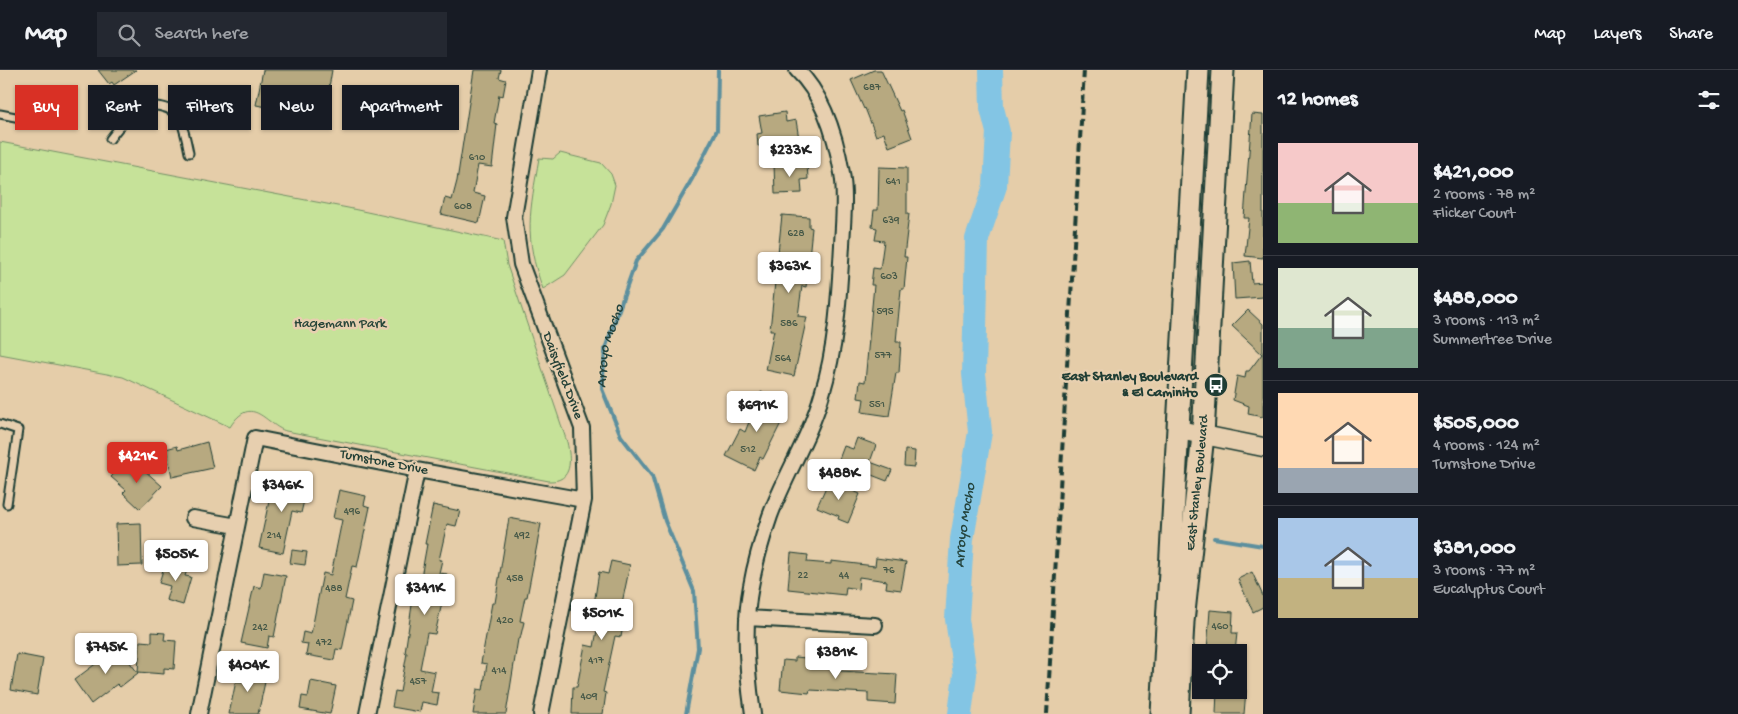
<!DOCTYPE html>
<html lang="en">
<head>
<meta charset="utf-8">
<style>
  :root { --surface:#171b24; --page:#242831; --text:#f1f3f6; --muted:#9ea1a6; --line:#363941; --accent:#d93025 }
  body { margin:0; font-family:"Gochi Hand",sans-serif; background:var(--page); color:var(--text); height:100vh; display:flex; flex-direction:column; font-size:19px; white-space:nowrap }
  * { box-sizing:border-box; margin:0 }
  p { font-size:16px; color:var(--muted) }
  .icon { flex:none; width:28px; height:28px; fill:none; stroke:currentColor; stroke-width:2; stroke-linecap:round; stroke-linejoin:round }
  .map { position:relative; flex:1; overflow:hidden }
  .sheet { display:flex; flex-direction:column; background:var(--surface); width:475px }
  .sheet>* { flex:none }
  .hud { position:absolute; left:15px; top:15px; width:475px; height:45px; display:flex; gap:10px }
  .fabs { position:absolute; left:1192px; top:574px; display:grid; gap:10px }
  .fabs a { display:grid; place-items:center; width:55px; height:55px; border-radius:0px; background:var(--surface); box-shadow:0 1px 4px #0004; font-size:25px }
  .price { position:absolute; translate:-50% -42px; padding:0 11px; border-radius:5px; background:#fff; color:#222; font-size:16px; line-height:32px; filter:drop-shadow(0 1px 2px #0008) }
  .price::after { content:''; position:absolute; left:50%; top:30px; width:15px; height:11px; margin-left:-8px; background:inherit; clip-path:polygon(0 0,100% 0,50% 100%) }
  .price.on { background:var(--accent); color:#fff }
  ul { padding:0; list-style:none }
  li { display:flex; align-items:center; gap:15px; height:125px; padding:0 15px }
  li+li { border-top:1px solid var(--line) }
  li span { display:grid; place-items:center; flex:none; width:140px; height:100px; border-radius:0px; color:#555 }
  li>.icon { margin-inline-start:auto }
  span .icon { width:60px; height:60px; fill:#fffc; stroke-width:1 }
  li b { font-size:21px }
  h2 { display:flex; justify-content:space-between; align-items:center; height:60px; padding:0 15px; font-size:21px }
  .chip { padding:0 18px; border-radius:0px; background:var(--surface); box-shadow:0 1px 4px #0004; font-size:18px; line-height:45px }
  .chip.on { background:var(--accent); color:#fff }
  header { display:flex; align-items:center; gap:30px; box-sizing:border-box; height:70px; padding:0 25px; background:var(--surface); border-bottom:1px solid var(--line) }
  header strong { font-size:24px }
  nav { display:flex; gap:28px; margin-inline-start:auto; font-size:18px }
  .search { width:350px; height:45px; background:var(--page); display:flex; align-items:center; gap:12px; box-sizing:border-box; padding:0 18px; border-radius:0px; color:var(--muted); font-size:19px }
  main { display:flex; flex:1; min-height:0 }
  .map>svg:first-child { display:block }
  .green { fill:#c6e299; stroke:#729066 }
  .lines { fill:none; stroke-linecap:round; stroke-linejoin:round }
  .stream { stroke:#5b8f9e; stroke-width:4 }
  .river { stroke:#83c5e4; stroke-width:24 }
  .building { fill:#b7a980; stroke:#1f3d34 }
  .service-casing { stroke:#1f3d34; stroke-width:11 }
  .minor-casing { stroke:#1f3d34; stroke-width:18 }
  .tertiary-casing { stroke:#1f3d34; stroke-width:21 }
  .primary-casing { stroke:#1f3d34; stroke-width:25 }
  .service { stroke:#e7cfaf; stroke-width:7 }
  .minor { stroke:#e7cfaf; stroke-width:14 }
  .tertiary { stroke:#e7cfaf; stroke-width:18 }
  .primary { stroke:#e7cfaf; stroke-width:21 }
  .rail { stroke:#1f3d34; stroke-width:4; stroke-dasharray:8 4; stroke-linecap:butt }
  .labels { text-anchor:middle; dominant-baseline:central; stroke-width:5; stroke-linejoin:round; paint-order:stroke }
  .number-label { font-size:11px; fill:#455847 }
  .park-label { font-size:14px; fill:#274539; stroke:#e7cfaf }
  .street-label { font-size:14px; fill:#1f3d34; stroke:#e7cfaf }
  .poi-label { font-size:14px; font-weight:bold; fill:#1f3d34; stroke:#e7cfaf; text-anchor:end }
  .water-label { font-size:15px; font-style:italic; fill:#24443d; stroke:#e7cfaf }
</style>
</head>
<body>
<header>
<strong>Map</strong>
<div class="search"><svg class="icon" aria-label="search" viewBox="0 0 24 24"><circle cx="10" cy="10" r="6"/><path d="M15 15l6 6"/></svg>Search here</div>
<nav><a>Map</a><a>Layers</a><a>Share</a></nav>
</header>
<main>
<div class="map">
<svg width="1263" height="644" viewBox="0 0 1263 644">
  <rect width="100%" height="100%" fill="#e5cda9"/>
  <filter id="ink" filterUnits="userSpaceOnUse"><feTurbulence type="fractalNoise" baseFrequency=".02" numOctaves="2"/><feDisplacementMap in="SourceGraphic" scale="10" xChannelSelector="R" yChannelSelector="G"/><feConvolveMatrix kernelMatrix="1 2 1 2 8 2 1 2 1" color-interpolation-filters="sRGB"/></filter>
  <g filter="url(#ink)">
    <path class="green" d="M0,72l348,66 155,33 4,24 60,177c4,17 6,40 -18,39l-263,-50c-19,-5 -34,-39 -56,-4l-107,-50 -123,-23z
      M560,83l41,10 10,11 4,11 -4,19 -8,21 -38,50 -22,14c-20,-54 -13,-77 -4,-131l14,1z"/>
    <g class="lines">
      <g class="stream">
        <path d="M1214,468l49,8"/>
        <path id="s1" d="M686,644l12,-66 -4,-57 -29,-70 -13,-45 -31,-40 -19,-47 3,-40 31,-88 27,-32 29,-50 25,-49 1,-60"/>
      </g>
      <path class="river" id="s2" d="M960,644l5,-40 -8,-55 5,-80 18,-107 -6,-58 3,-135 18,-53 3,-54 -6,-24 -1,-38"/>
    </g>
    <path class="building" d="M98,0h38l-22,15 -2,-3 -3,2z
      M263,0h69l-8,47 -68,-12z
      M474,0h27l-2,8 7,2 -3,16 -4,-1 -5,28 3,1 -5,43 -14,-2 -5,28 12,3 -6,27 -38,-9 4,-16 7,2 5,-19z
      M874,0h7l19,41 2,-1 10,28 -23,9 -5,-14 -8,3 -11,-28 -1,1 -13,-29z
      M785,42l1,10 10,-2 3,19 -41,7 -1,-12 5,-1 -3,-17z
      M1252,44l11,1v143l-18,-2 4,-38h-5z
      M807,93l1,16 -7,1 1,13 -27,1 -1,-30z
      M879,97l28,1v46h2l-5,43h3l-3,32h-3l-5,53h5l-2,31h-3l-7,43 -27,-4 2,-13 -6,-1 2,-17 5,1 9,-97h-3l2,-17 7,1 4,-28 -9,-1 2,-12 -5,-1 2,-17h4z
      M782,145l27,2v10l3,1 -6,59 -4,-1 -4,30 9,1 -13,59 -28,-6 8,-40h-4z
      M1250,191l2,22 11,-1v15l-28,2 -2,-36z
      M1248,240l15,14v93l-15,-3 1,-8 -16,-6 4,-24 8,2 1,-7h3l13,-17 -30,-28z
      M761,322l19,8 -7,15 10,4 -20,40 -3,-2 -6,13 -28,-14 14,-27 5,3z
      M857,368l19,7 -6,17 22,8 -5,11 -49,-19 6,-16 9,3z
      M207,372l6,26 -41,9 -6,-28 11,-3 1,4z
      M905,380l10,1 -1,16 -10,-1z
      M134,391l28,25 -22,23 -17,-16 3,-3 -15,-13 12,-13 5,4z
      M279,408l29,6 -7,29 -9,-2 -9,42 -24,-5 13,-61 5,2z
      M829,410l31,14 -12,29 -10,-4 1,-3 -22,-9z
      M339,420l27,6 -2,9 6,2 -13,60 -5,-1 -7,33 7,2 -10,49 -6,-1 -2,11 -28,-5 2,-11 -7,-1 2,-11 8,2 12,-61 8,2 11,-55 -9,-2z
      M433,435l27,6 -4,15 -9,-2 -8,36h3l-3,13 8,1 -5,29 -7,31 -8,-1 -7,36 15,3 -4,20 8,1 -2,12 -15,-3 -2,10 -28,-5 3,-16 5,1 7,-39h-2l8,-55 3,-16 4,1 7,-39h-2z
      M509,448l32,6 -14,73h-2l-5,24 4,1 -4,17h-2l-12,75h-33l4,-25 6,1 4,-26 -6,-1 11,-60h3z
      M141,453l1,42 -25,1 -1,-42z
      M292,480l15,2 -2,13 -15,-2z
      M791,483l17,2 -1,7 24,2v-3l44,5 1,-8 30,4 -5,28 -15,-2 1,-7 -28,-4 -1,12 -12,-2 -1,8 -57,-6z
      M166,490l22,7 -3,9 6,1 -8,28 -17,-5 4,-14 -11,-3z
      M611,491l19,4 -9,43 5,1 -5,28 -6,-1 -12,56 3,1 -3,21h-31l1,-27h4l8,-42 9,2 5,-28 -7,-2 7,-45 9,2z
      M264,502l22,4 -12,61 -5,-1 -2,12 -26,-5 13,-57 7,2z
      M1252,502l11,24v11l-10,5 -15,-33z
      M1210,540l23,2 -1,21h5l-2,19 -28,-1z
      M152,562l13,1 -1,7 12,1 -2,28 -10,-1v6l-26,-2 2,-31 12,1z
      M118,577l20,26 -18,14 -3,-3 -26,20 -17,-24z
      M17,584l26,5 -6,36 -26,-5z
      M795,587l46,4 -1,10 57,3 -2,30 -27,-2v-9l-58,-3 -1,3 -29,-3 3,-30 12,1z
      M245,598l22,5 -9,41h-29l7,-33 6,1z
      M311,611l25,5 -6,28 -30,-5 2,-13 6,1z
      M1217,620h29l-2,24h-28z"/>
    <g class="lines">
      <g class="service-casing">
        <path id="service" d="M0,44l46,9
          M110,69c7,-9 15,-21 24,-27 14,-11 40,-7 47,10 4,10 6,21 8,31
          M0,354l18,6 -11,74"/>
      </g>
      <g class="minor-casing">
        <path id="minor" d="M539,0l-25,147 7,47 61,164 2,72 -43,214
          M193,448l44,8
          M747,548l128,7
          M199,644l56,-276 162,32 167,30
          M367,644l50,-244
          M753,644c-6,-41 -10,-88 -2,-128 4,-23 11,-47 19,-70 15,-41 40,-79 52,-122 15,-49 17,-98 20,-149 1,-24 4,-49 0,-72 -6,-35 -19,-78 -45,-103"/>
      </g>
      <g class="tertiary-casing">
        <path id="tertiary" d="M1179,360l84,17"/>
      </g>
      <g class="primary-casing">
        <g id="primary">
          <path d="M1162,644l36,-644"/>
          <path id="s3" d="M1178,644l5,-92 20,-187 20,-365"/>
        </g>
      </g>
      <use href="#service" class="service"/>
      <use href="#minor" class="minor"/>
      <use href="#tertiary" class="tertiary"/>
      <use href="#primary" class="primary"/>
      <path class="rail" d="M1047,644l37,-644"/>
    </g>
  </g>
  <defs>
    <g id="bus-disc" transform="scale(1.25)"><circle r="9.5" fill="#1f3d34" stroke="#e7cfaf"/><path d="M-5-6H5V4H4V6H2V4H-2V6H-4V4H-5ZM-3.5-4V0h7V-4ZM-3.5 1.2v1.5H-2V1.2ZM2 1.2v1.5H3.5V1.2Z" fill="#fff"/></g>
  </defs>
  <g fill-rule="evenodd">
    <use href="#bus-disc" x="1216" y="315"/>
  </g>
  <g class="labels">
    <g class="number-label">
      <text x="872" y="18">687</text>
      <text x="477" y="88">610</text>
      <text x="893" y="112">641</text>
      <text x="463" y="137">608</text>
      <text x="891" y="151">639</text>
      <text x="796" y="164">628</text>
      <text x="889" y="207">603</text>
      <text x="885" y="242">595</text>
      <text x="789" y="254">586</text>
      <text x="883" y="286">577</text>
      <text x="783" y="289">564</text>
      <text x="877" y="335">551</text>
      <text x="748" y="380">512</text>
      <text x="352" y="442">496</text>
      <text x="274" y="466">214</text>
      <text x="522" y="466">492</text>
      <text x="889" y="501">76</text>
      <text x="803" y="506">22</text>
      <text x="844" y="506">44</text>
      <text x="515" y="509">458</text>
      <text x="334" y="519">488</text>
      <text x="505" y="551">420</text>
      <text x="1220" y="557">460</text>
      <text x="260" y="558">242</text>
      <text x="324" y="573">472</text>
      <text x="596" y="591">417</text>
      <text x="499" y="601">414</text>
      <text x="418" y="612">457</text>
      <text x="589" y="627">409</text>
    </g>
    <g class="park-label">
      <text x="340" y="254">Hagemann Park</text>
    </g>
    <g class="street-label">
      <text transform="translate(562 306) rotate(69)">Daisyfield Drive</text>
      <text transform="translate(384 393) rotate(11)">Turnstone Drive</text>
      <text stroke="none"><textPath href="#s3" startOffset="232">East Stanley Boulevard</textPath></text>
    </g>
    <g class="poi-label">
      <text x="1198" y="307">East Stanley Boulevard<tspan x="1198" dy="16">&amp; El Caminito</tspan></text>
    </g>
    <g class="water-label">
      <text stroke="none"><textPath href="#s1" startOffset="392">Arroyo Mocho</textPath></text>
      <text stroke="none"><textPath href="#s2" startOffset="190">Arroyo Mocho</textPath></text>
    </g>
  </g>
</svg>
<div class="fabs">
<a><svg class="icon" aria-label="locate" viewBox="0 0 24 24"><circle cx="12" cy="12" r="6"/><path d="M12 2v4M12 18v4M2 12h4M18 12h4"/></svg></a>
</div>
<b class="price" style="left:790px;top:108px">$233K</b>
<b class="price" style="left:789px;top:224px">$363K</b>
<b class="price" style="left:757px;top:363px">$691K</b>
<b class="price on" style="left:137px;top:414px">$421K</b>
<b class="price" style="left:839px;top:431px">$488K</b>
<b class="price" style="left:282px;top:443px">$346K</b>
<b class="price" style="left:176px;top:512px">$505K</b>
<b class="price" style="left:425px;top:546px">$341K</b>
<b class="price" style="left:602px;top:571px">$501K</b>
<b class="price" style="left:106px;top:605px">$745K</b>
<b class="price" style="left:836px;top:610px">$381K</b>
<b class="price" style="left:248px;top:623px">$404K</b>
<div class="hud">
<a class="chip on">Buy</a>
<a class="chip">Rent</a>
<a class="chip">Filters</a>
<a class="chip">New</a>
<a class="chip">Apartment</a>
</div>
</div>
<section class="sheet">
<h2>12 homes<svg class="icon" aria-label="filters" viewBox="0 0 24 24"><path d="M4 7h16M4 17h16"/><circle cx="9" cy="7" r="2"/><circle cx="15" cy="17" r="2"/></svg></h2>
<ul>
<li><span style="background:linear-gradient(#f6c9c9 60%,#8fb573 0)"><svg class="icon" aria-label="home" viewBox="0 0 24 24"><path d="M3 11l9-7 9 7M6 9v11h12V9"/></svg></span><div><b>$421,000</b><p>2 rooms · 78 m²</p><p>Flicker Court</p></div></li>
<li><span style="background:linear-gradient(#dfe7d0 60%,#7fa58c 0)"><svg class="icon" aria-label="home" viewBox="0 0 24 24"><path d="M3 11l9-7 9 7M6 9v11h12V9"/></svg></span><div><b>$488,000</b><p>3 rooms · 113 m²</p><p>Summertree Drive</p></div></li>
<li><span style="background:linear-gradient(#ffd9b3 75%,#9aa5b1 0)"><svg class="icon" aria-label="home" viewBox="0 0 24 24"><path d="M3 11l9-7 9 7M6 9v11h12V9"/></svg></span><div><b>$505,000</b><p>4 rooms · 124 m²</p><p>Turnstone Drive</p></div></li>
<li><span style="background:linear-gradient(#a9c7e8 60%,#c2b280 0)"><svg class="icon" aria-label="home" viewBox="0 0 24 24"><path d="M3 11l9-7 9 7M6 9v11h12V9"/></svg></span><div><b>$381,000</b><p>3 rooms · 77 m²</p><p>Eucalyptus Court</p></div></li>
</ul>
</section>
</main>
</body>
</html>
